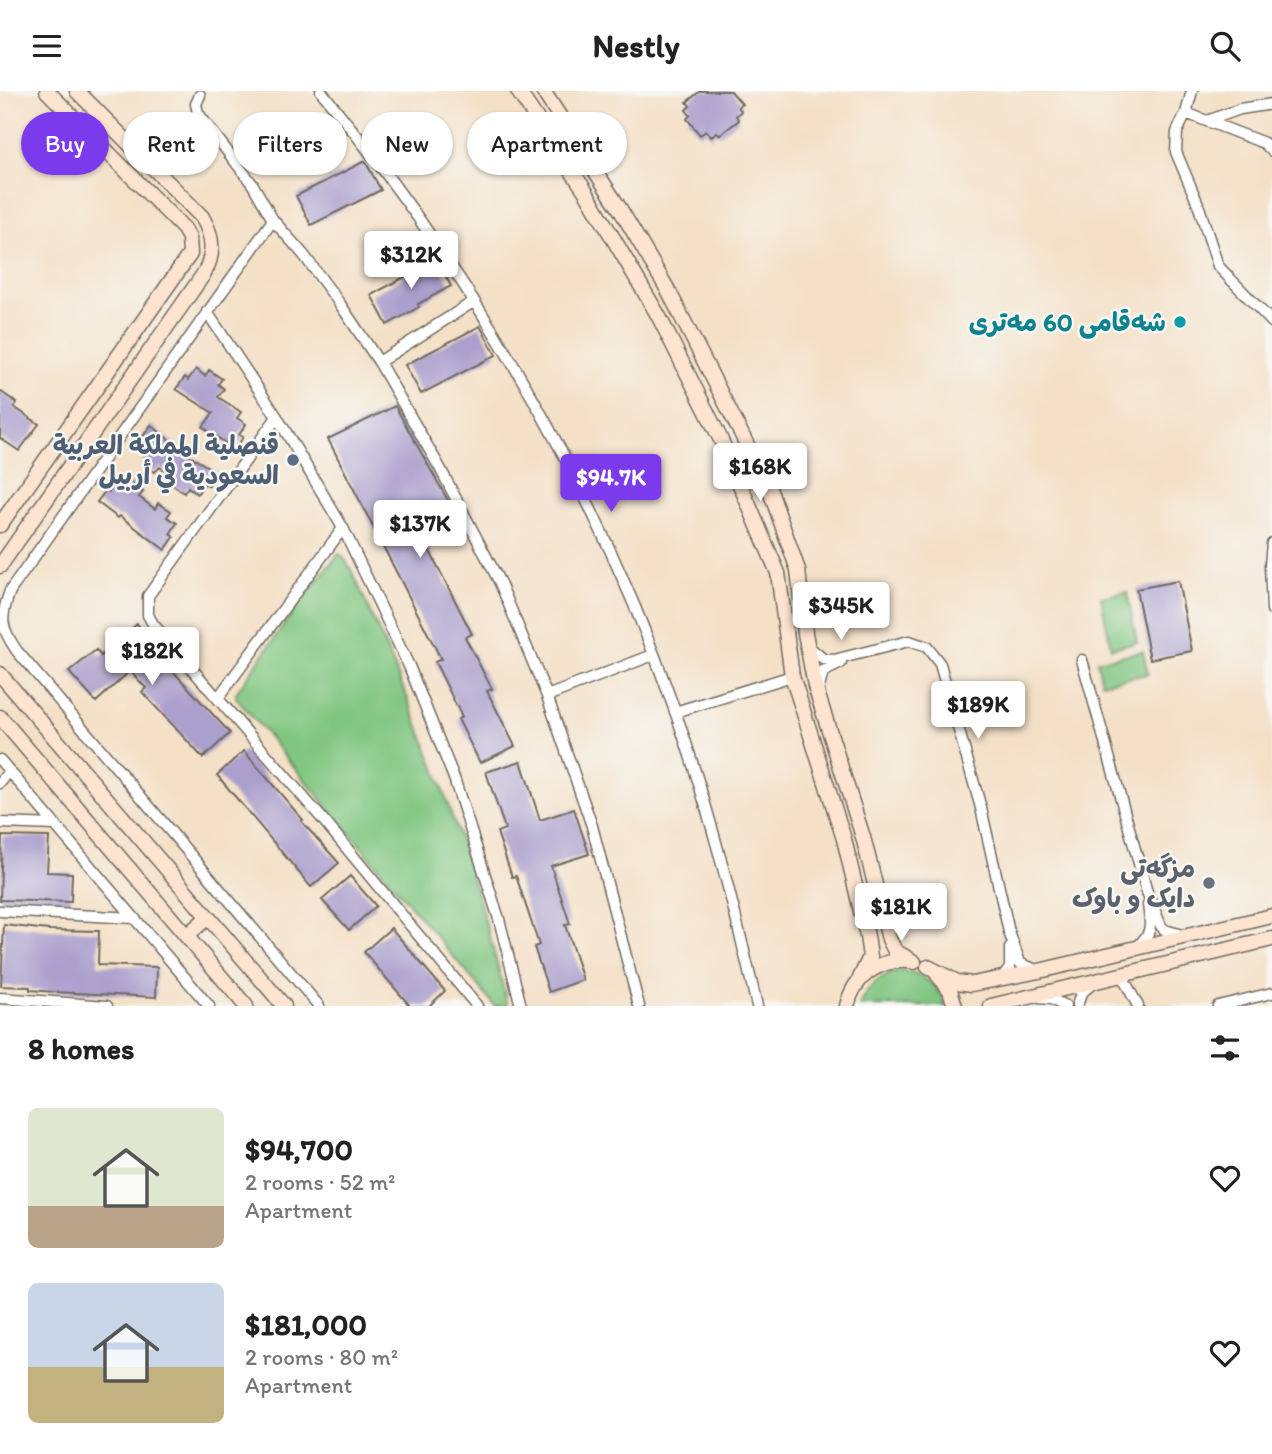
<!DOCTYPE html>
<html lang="en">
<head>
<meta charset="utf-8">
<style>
  :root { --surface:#fff; --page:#f6f6f6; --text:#222; --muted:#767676; --accent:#7c3aed }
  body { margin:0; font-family:Itim,"Playpen Sans Arabic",sans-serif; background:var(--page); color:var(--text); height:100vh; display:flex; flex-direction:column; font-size:26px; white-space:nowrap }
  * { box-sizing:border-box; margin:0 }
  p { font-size:23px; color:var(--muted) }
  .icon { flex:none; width:38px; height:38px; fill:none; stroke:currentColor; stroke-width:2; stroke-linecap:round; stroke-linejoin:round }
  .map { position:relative; height:915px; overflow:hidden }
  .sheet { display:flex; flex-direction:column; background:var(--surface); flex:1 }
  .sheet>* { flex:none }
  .guide { position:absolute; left:21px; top:21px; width:700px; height:63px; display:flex; gap:14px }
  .price { position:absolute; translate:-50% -60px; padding:0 16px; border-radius:7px; background:#fff; color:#222; font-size:23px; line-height:46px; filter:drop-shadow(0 2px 4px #0008) }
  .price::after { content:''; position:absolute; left:50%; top:42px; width:21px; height:16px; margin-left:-10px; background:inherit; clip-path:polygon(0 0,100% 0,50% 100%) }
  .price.current { background:var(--accent); color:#fff }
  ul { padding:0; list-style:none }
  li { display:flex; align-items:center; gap:21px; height:175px; padding:0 28px }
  li span { display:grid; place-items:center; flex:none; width:196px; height:140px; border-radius:10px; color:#555 }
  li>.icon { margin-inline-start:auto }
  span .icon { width:84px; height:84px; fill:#fffc; stroke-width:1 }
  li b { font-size:30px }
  h2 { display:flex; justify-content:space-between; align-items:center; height:84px; padding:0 28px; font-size:30px }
  .chip { padding:0 24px; border-radius:32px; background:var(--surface); box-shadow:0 2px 5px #0004; font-size:24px; line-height:63px }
  .chip.current { background:var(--accent); color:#fff }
  header { display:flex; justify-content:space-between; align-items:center; height:91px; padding:0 28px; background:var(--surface); font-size:32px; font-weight:800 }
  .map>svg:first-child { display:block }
  .green { fill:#80c680; stroke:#567856; stroke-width:2 }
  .building { fill:#aba0cd }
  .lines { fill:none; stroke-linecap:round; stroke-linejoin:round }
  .street-casing { stroke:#716a61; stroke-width:13 }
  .secondary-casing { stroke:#716a61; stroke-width:17 }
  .street { stroke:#fff; stroke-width:10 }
  .secondary { stroke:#fde4d0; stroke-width:14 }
  .culture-dot { fill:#0f9aa8; stroke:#f6f6f2; stroke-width:2.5 }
  .service-dot { fill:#5c6f8a; stroke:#f6f6f2; stroke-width:2.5 }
  .worship-dot { fill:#6b7280; stroke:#f6f6f2; stroke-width:2.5 }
  .labels { text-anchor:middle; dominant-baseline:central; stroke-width:5; stroke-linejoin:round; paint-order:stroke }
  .culture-label { font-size:26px; font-weight:bold; fill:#0d838f; stroke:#f6f6f2; text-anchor:end }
  .service-label { font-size:26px; font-weight:bold; fill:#4e5e75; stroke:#f6f6f2; text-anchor:end }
  .worship-label { font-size:26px; font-weight:bold; fill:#5b616d; stroke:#f6f6f2; text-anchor:end }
</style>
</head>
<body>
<header><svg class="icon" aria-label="menu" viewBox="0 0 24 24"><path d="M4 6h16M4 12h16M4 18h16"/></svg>Nestly<svg class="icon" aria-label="search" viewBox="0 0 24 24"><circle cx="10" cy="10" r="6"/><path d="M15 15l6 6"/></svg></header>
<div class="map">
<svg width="1272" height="915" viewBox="0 0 1272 915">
  <rect width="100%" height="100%" fill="#f6f6f2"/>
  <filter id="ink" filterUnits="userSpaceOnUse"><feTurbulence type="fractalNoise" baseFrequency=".0143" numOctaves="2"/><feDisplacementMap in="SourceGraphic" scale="14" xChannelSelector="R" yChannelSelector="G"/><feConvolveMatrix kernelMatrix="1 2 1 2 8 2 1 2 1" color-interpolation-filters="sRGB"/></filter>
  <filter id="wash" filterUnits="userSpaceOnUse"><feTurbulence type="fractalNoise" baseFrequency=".00686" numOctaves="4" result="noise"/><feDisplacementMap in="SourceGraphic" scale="28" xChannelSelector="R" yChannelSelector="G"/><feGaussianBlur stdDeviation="1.57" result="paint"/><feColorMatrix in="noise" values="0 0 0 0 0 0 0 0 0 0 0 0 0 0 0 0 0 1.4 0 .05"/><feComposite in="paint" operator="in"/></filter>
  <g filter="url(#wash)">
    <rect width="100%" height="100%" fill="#f4e0c6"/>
    <path class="green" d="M339,463c11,6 24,43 30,56 59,127 105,259 139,396h-13l-259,-308v-5l67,-95z
      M1127,501l10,50 -26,6 -10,-51z
      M1143,560l5,23 -46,9 -5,-22z
      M901,880c22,3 38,13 45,35h-86c8,-21 19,-30 41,-35z"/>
    <g id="blocks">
      <path class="building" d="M700,0h31l11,13 -4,3 3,4 -5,5 3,4 -19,15 -3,-3 -6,5 -5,-6 -6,4 -13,-16 3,-4 -4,-5 4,-4 -3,-4z
        M365,70l16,29 -70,35 -15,-29z
        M435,166l16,29 -33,18 1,3 -32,18 -16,-30 34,-18 -2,-3z
        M480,235l16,29 -75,39 -16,-29z
        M196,278l9,7 4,-6 13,9 -4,5 6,5 -6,8 23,15 -4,6 9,6 -7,11 4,2 -8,13 -32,-23 10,-14 -37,-24 9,-12 3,3z
        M0,300l17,12 -3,4 25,17 -20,27 -19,-13z
        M395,315l55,98 -35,18 57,112 -7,3 27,52 -5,2 28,55 -35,17 -22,-44 4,-2 -27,-55 6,-3 -113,-220z
        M151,334l34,28 33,20 -9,13 -4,-3 -8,11 -9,-7 -4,6 -12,-9 4,-6 -16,-11 -5,5 -12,-8 4,-6 -9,-7 7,-10 -3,-3z
        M117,391l9,7 5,-6 12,9 -4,5 16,12 3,-6 13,8 -4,6 10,6 -7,11 4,3 -9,13 -45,-34 -2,2 -21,-16 9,-12 3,2z
        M1178,490l14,70 -42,8 -14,-70z
        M137,533l27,30 -4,3 70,76 -27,25 -61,-66 4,-4 -16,-17 -34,31 -27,-30 27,-22 5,6z
        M244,660l59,69 -2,1 38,42 -28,24 -94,-112z
        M521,670l19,59 34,-11 15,45 -38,12 19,58 -5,1 18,55 -34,12 -15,-45 5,-2 -23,-69 -4,1 -15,-45 8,-3 -19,-57z
        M2,745l47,1 -2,35 25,1 -1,29 -71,-2z
        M350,785l26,30 -27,24 -27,-30z
        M4,834l45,5 50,1 -1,34 59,2 -1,30 -101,-5 -25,-2v-3l-29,-1z
        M391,837l54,63 -16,15h-19l-46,-54z"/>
    </g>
  </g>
  <g filter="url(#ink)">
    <use href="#blocks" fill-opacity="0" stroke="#716a61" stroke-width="2"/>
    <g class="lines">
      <g class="street-casing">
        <path id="street" d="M321,0c152,184 275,395 354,620 34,96 59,196 82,295
          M1192,0l-6,22 -9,19 -1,20 22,52 20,62 54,56
          M200,4l-4,9 2,9 55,72 20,35 30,34 37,50 39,58 61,106 60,115 47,113 45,130 47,180
          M1186,22l78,30 8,8
          M1207,30l33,-12 32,-5
          M273,129l-263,371c-10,27 -10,36 7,60l302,355
          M207,221l70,105 66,111 66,138 45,112 45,141 22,87
          M379,271l94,-60
          M277,326l-129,179v19l5,9 172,198 152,184
          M1272,452l-2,23 2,44
          M809,556l14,12 11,1 75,-19 18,6 13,17 41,144 28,124 11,31 18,8
          M1082,569l65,232 14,34 4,4 17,5
          M818,600l5,-19 18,-9
          M547,605l106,-41
          M218,607l125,-170
          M675,621l117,-36
          M0,669l209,246
          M0,692l9,-12
          M0,732l56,2
          M0,820l134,7
          M1137,856c16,-15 14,-21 11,-42
          M1121,883l17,32
          M1002,888l8,-11v-20
          M0,907l107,8
          M1038,907l13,1 14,7
          M1077,915l4,-13 11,-9
          M1218,915l54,-13"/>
      </g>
      <g class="secondary-casing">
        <path id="secondary" d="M518,0l68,101 72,123 62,123 58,135 14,103 52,163 23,97 3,21 -10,21
          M543,0l77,118 48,81 101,198 29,82 7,63 10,53 48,151 26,102 6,12 19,11
          M0,434l190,-271 -1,-16 -5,-9 -137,-138
          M0,475l203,-291c12,-20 11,-38 -1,-58l-125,-126
          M0,583l284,332
          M0,626l246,289
          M186,845l22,-19
          M928,876l29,15 15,2 67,-13 233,-55
          M937,883l13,16 5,16
          M847,915c7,-30 32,-48 63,-45
          M991,915l281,-67"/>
      </g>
      <use href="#street" class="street"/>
      <use href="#secondary" class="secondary"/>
    </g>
  </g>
  <circle class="culture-dot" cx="1180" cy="231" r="7"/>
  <circle class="service-dot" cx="293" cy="369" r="7"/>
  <circle class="worship-dot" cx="1209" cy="792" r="7"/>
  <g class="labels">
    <g class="culture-label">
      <text x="1166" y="231">شەقامی 60 مەتری</text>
    </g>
    <g class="service-label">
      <text x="279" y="354">قنصلية المملكة العربية<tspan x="279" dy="30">السعودية في أربيل</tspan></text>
    </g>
    <g class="worship-label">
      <text x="1195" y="777">مزگەتی<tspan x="1195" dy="30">دایک و باوک</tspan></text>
    </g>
  </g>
</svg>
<b class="price" style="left:411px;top:200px">$312K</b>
<b class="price" style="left:760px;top:412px">$168K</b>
<b class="price current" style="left:611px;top:423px">$94.7K</b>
<b class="price" style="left:420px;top:469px">$137K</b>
<b class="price" style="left:841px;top:551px">$345K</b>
<b class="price" style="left:152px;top:596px">$182K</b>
<b class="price" style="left:978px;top:650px">$189K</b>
<b class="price" style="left:901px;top:852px">$181K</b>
<div class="guide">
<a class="chip current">Buy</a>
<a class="chip">Rent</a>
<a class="chip">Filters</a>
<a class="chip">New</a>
<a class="chip">Apartment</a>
</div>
</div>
<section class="sheet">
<h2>8 homes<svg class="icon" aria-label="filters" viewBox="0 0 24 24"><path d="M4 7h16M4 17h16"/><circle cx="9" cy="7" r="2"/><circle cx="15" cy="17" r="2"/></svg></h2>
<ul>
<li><span style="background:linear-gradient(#dfe7d0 70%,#b9a48a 0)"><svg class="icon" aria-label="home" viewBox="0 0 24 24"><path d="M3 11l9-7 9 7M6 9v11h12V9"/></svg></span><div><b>$94,700</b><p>2 rooms · 52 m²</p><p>Apartment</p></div><svg class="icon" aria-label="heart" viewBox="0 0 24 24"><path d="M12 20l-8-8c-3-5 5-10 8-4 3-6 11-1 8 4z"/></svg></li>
<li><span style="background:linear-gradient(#c9d6e8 60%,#c2b280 0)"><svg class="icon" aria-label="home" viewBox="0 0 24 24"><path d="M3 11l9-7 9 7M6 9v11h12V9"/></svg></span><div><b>$181,000</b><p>2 rooms · 80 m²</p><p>Apartment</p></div><svg class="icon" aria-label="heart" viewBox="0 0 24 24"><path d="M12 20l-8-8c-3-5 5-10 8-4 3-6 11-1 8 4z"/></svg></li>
</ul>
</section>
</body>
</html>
